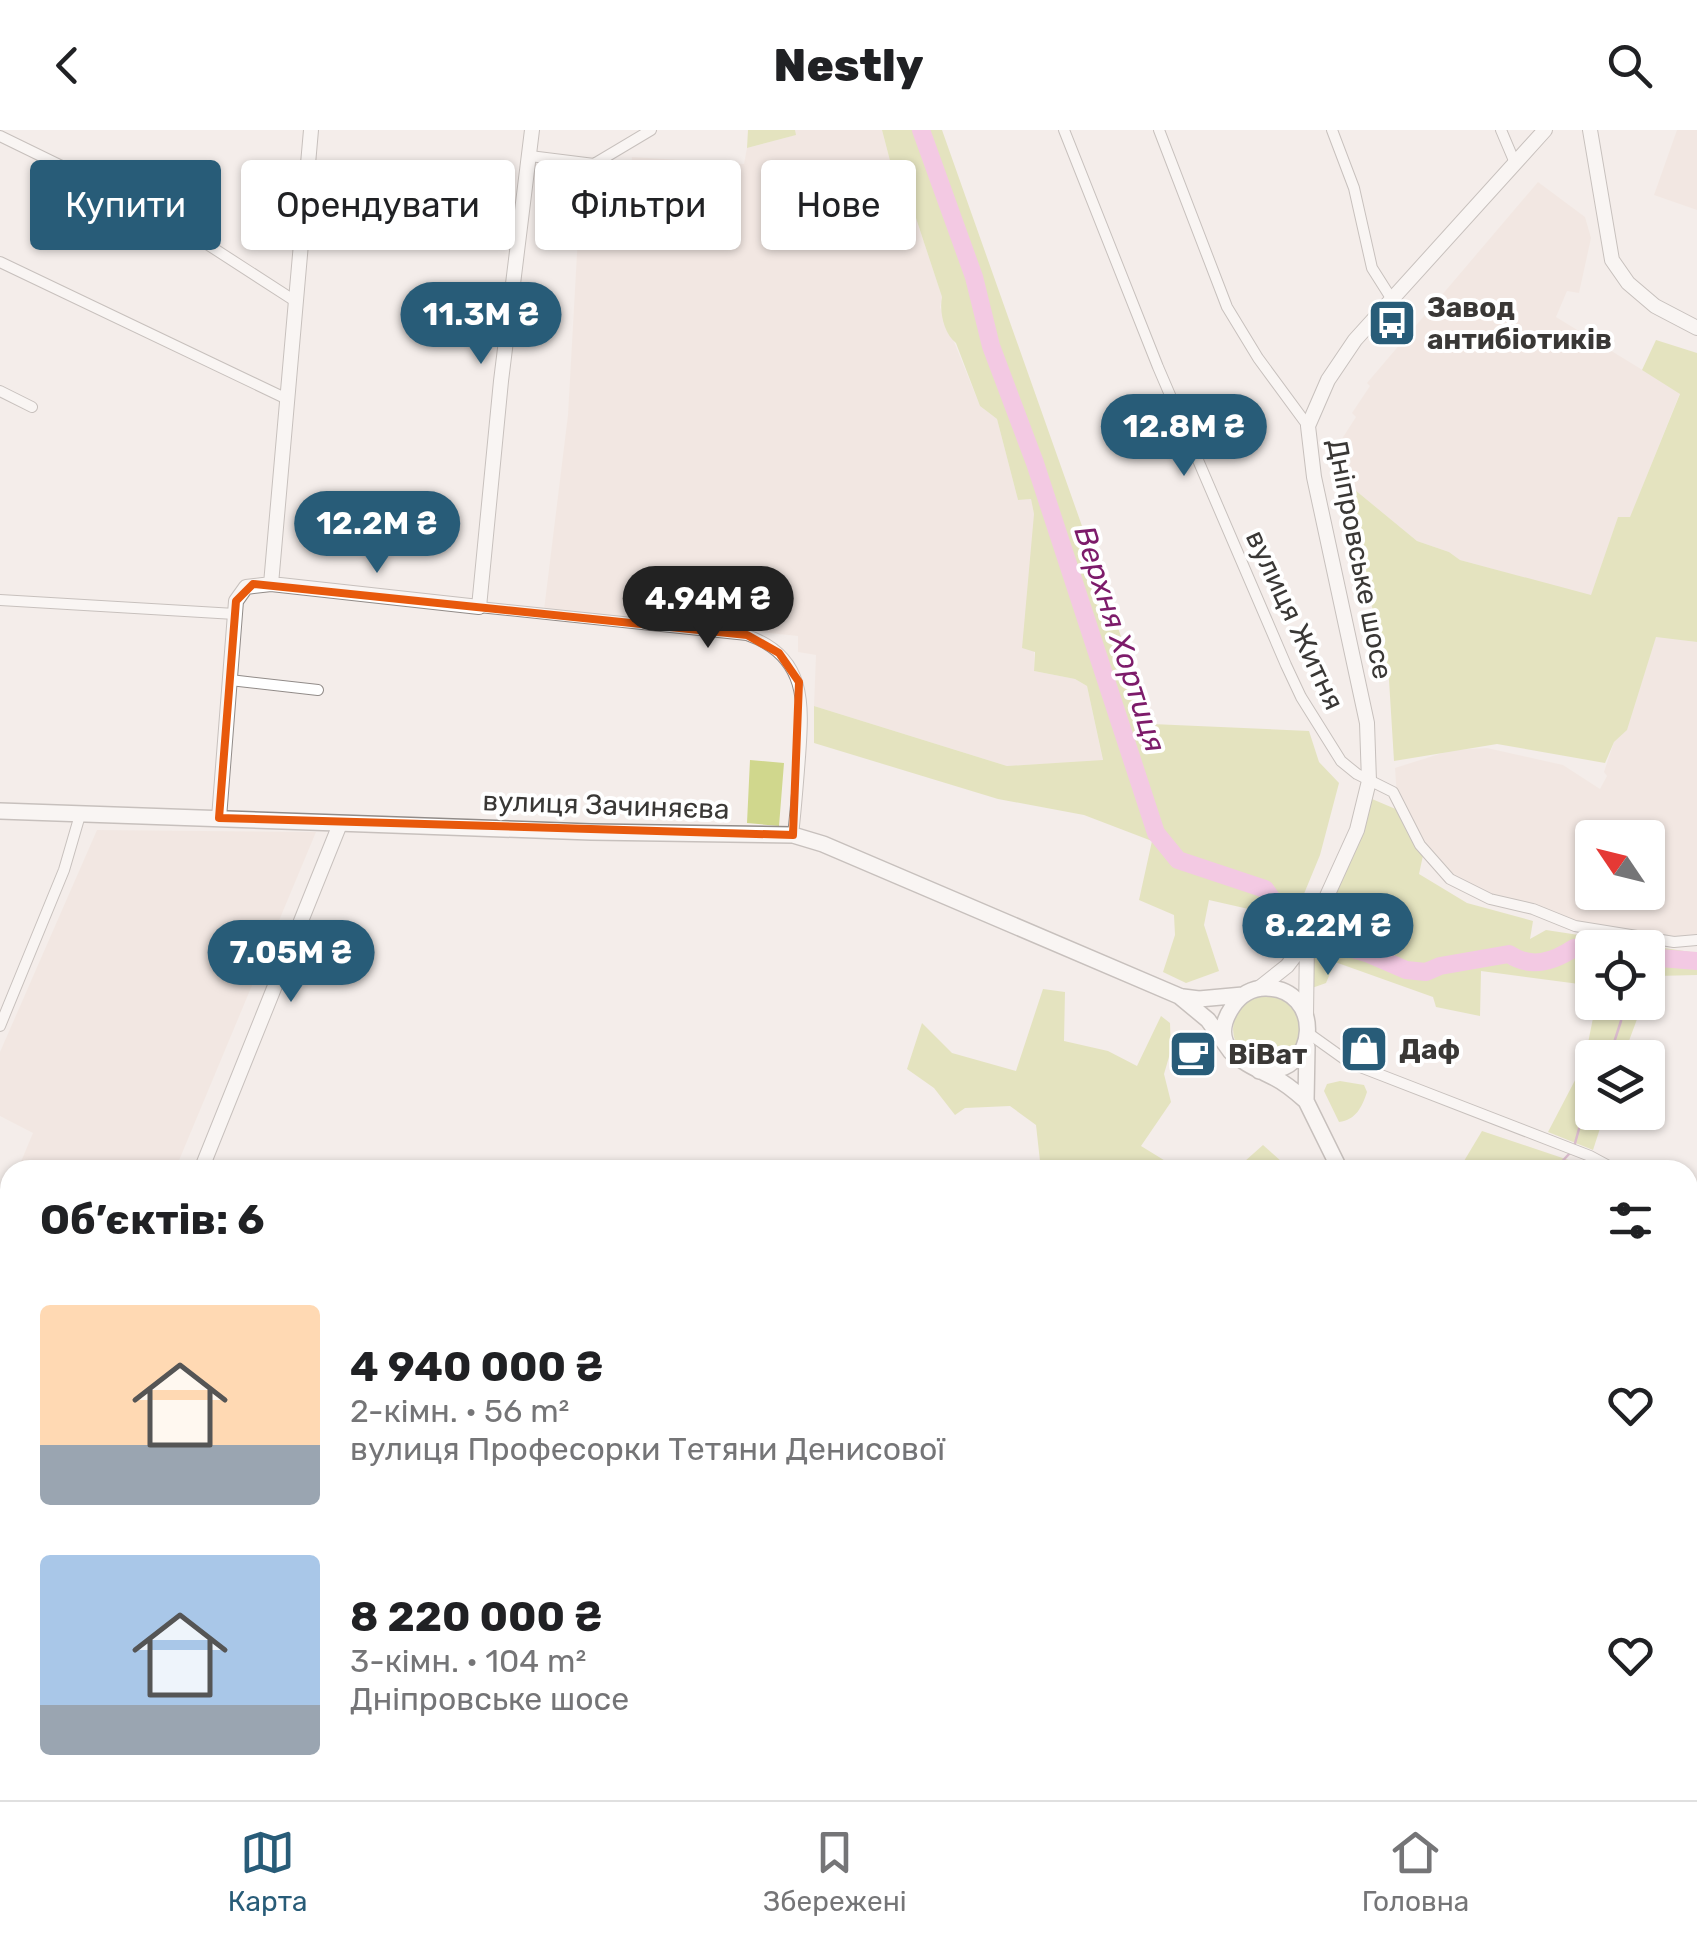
<!DOCTYPE html>
<html lang="uk">
<head>
<meta charset="utf-8">
<style>
  :root { --surface:#fff; --page:#f6f6f6; --text:#202124; --muted:#757577; --line:#e0e0e0; --accent:#285c78 }
  body { margin:0; font-family:Rubik,sans-serif; background:var(--page); color:var(--text); height:100vh; display:flex; flex-direction:column; font-size:38px; white-space:nowrap }
  * { box-sizing:border-box; margin:0 }
  p { font-size:32px; color:var(--muted) }
  .icon { flex:none; width:55px; height:55px; fill:none; stroke:currentColor; stroke-width:2; stroke-linecap:round; stroke-linejoin:round }
  .map { position:relative; flex:1; overflow:hidden }
  .drawer { position:absolute; left:0px; top:1030px; width:1698px; height:640px; display:flex; flex-direction:column; background:var(--surface); border-radius:30px 30px 0 0; box-shadow:0 2px 8px #0004 }
  .drawer>* { flex:none }
  .banner { position:absolute; left:30px; top:30px; width:1000px; height:90px; display:flex; gap:20px }
  .needle { width:65px; rotate:305deg }
  .buttons { position:absolute; left:1575px; top:690px; display:grid; gap:20px }
  .buttons a { display:grid; place-items:center; width:90px; height:90px; border-radius:10px; background:var(--surface); box-shadow:0 2px 8px #0004; font-size:50px }
  .price { position:absolute; translate:-50% -85px; padding:0 22px; border-radius:35px; background:var(--accent); color:#fff; font-size:32px; line-height:65px; filter:drop-shadow(0 2px 5px #0008) }
  .price::after { content:''; position:absolute; left:50%; top:60px; width:30px; height:22px; margin-left:-15px; background:inherit; clip-path:polygon(0 0,100% 0,50% 100%) }
  .price.on { background:#222; color:#fff }
  ul { padding:0; list-style:none }
  li { display:flex; align-items:center; gap:30px; height:250px; padding:0 40px }
  li span { display:grid; place-items:center; flex:none; width:280px; height:200px; border-radius:10px; color:#555 }
  li>.icon { margin-inline-start:auto }
  span .icon { width:120px; height:120px; fill:#fffc; stroke-width:1 }
  li b { font-size:42px }
  h2 { display:flex; justify-content:space-between; align-items:center; height:120px; padding:0 40px; font-size:42px }
  .pill { padding:0 35px; border-radius:10px; background:var(--surface); box-shadow:0 2px 8px #0004; font-size:35px; line-height:90px }
  .pill.on { background:var(--accent); color:#fff }
  header { display:flex; justify-content:space-between; align-items:center; height:130px; padding:0 40px; background:var(--surface); font-size:45px; font-weight:800 }
  .menu { display:flex; justify-content:space-around; align-items:center; height:140px; border-top:2px solid var(--line); background:var(--surface); font-size:28px; color:var(--muted) }
  .menu a { display:grid; justify-items:center; gap:5px }
  .menu .on { color:var(--accent) }
  .map>svg:first-child { display:block }
  .built { fill:#efe1da; fill-rule:evenodd }
  .green { fill:#d0d78d }
  .lines { fill:none; stroke-linecap:round; stroke-linejoin:round }
  .stream { stroke:#bb7faa; stroke-width:2.5 }
  .river { stroke:#f29ddc; stroke-width:18 }
  .street-casing { stroke:#918b88; stroke-width:12 }
  .secondary-casing { stroke:#918b88; stroke-width:16 }
  .primary-casing { stroke:#918b88; stroke-width:18 }
  .street { stroke:#fff; stroke-width:10 }
  .secondary { stroke:#fff; stroke-width:14 }
  .primary { stroke:#fff; stroke-width:15 }
  .marked { fill:none; stroke:#e8590c; stroke-width:8; stroke-linejoin:round }
  .labels { text-anchor:middle; dominant-baseline:central; stroke-width:8; stroke-linejoin:round; paint-order:stroke }
  .poi-label { font-size:28px; font-weight:bold; fill:#3a3836; stroke:#fff; text-anchor:start }
  .street-label { font-size:28px; fill:#3a3836; stroke:#fff }
  .water-label { font-size:30px; font-style:italic; fill:#7d1b6a; stroke:#fff }
</style>
</head>
<body>
<header><svg class="icon" aria-label="back" viewBox="0 0 24 24"><path d="M15 5l-7 7 7 7"/></svg>Nestly<svg class="icon" aria-label="search" viewBox="0 0 24 24"><circle cx="10" cy="10" r="6"/><path d="M15 15l6 6"/></svg></header>
<div class="map">
<svg width="1697" height="1670" viewBox="0 0 1697 1670">
  <rect width="100%" height="100%" fill="#f4edea"/>
  <path class="built" d="M795,0h87l12,46 19,33 29,88 -2,10 40,99 17,13 21,81 13,-2 3,16v157l41,8 12,7 16,75 -96,5 -193,-60 2,-51 -18,-3v-16l-254,-26 24,-195 11,-197h48l5,-61 112,7 3,-16 48,-13z
    M1677,0h20v80l-43,-15z
    M1538,52l47,35 6,21 -12,55 -12,-2 -11,26 124,76 -50,125h-12l-27,78 -131,-36 -11,-8 -32,-11 -68,-56 4,-5 -26,-18 29,-45 -4,-4 18,-27 -3,-3z
    M1656,506l41,6v302l-22,3 -100,-21 -85,-27 -52,-30 -41,-71 -2,-30 57,-18 35,-2 76,17 37,24 7,-13 -3,-4 10,-30 13,-13zM1592,708h56v54h-56z
    M97,700l219,2 -141,338h-147l-8,-6 13,-31 -33,-17v-64z"/>
  <path class="green" d="M748,0h47l1,5 -49,13z
    M882,0h60l210,594 157,7 10,31 20,21 -19,72 -33,80 -21,13 -13,-38 -44,-10 -5,25 15,46 -33,12 -23,-11 12,-37 -1,-20 -35,-15 13,-59 -68,-26 -86,-16 -184,-56v-37l193,60 96,-6 -16,-74 -12,-7 -41,-8 1,-19 -13,-4 12,-134 -3,-15 -13,1 -21,-81 -17,-13 -24,-63c-12,-9 -17,-32 -14,-46l-29,-88 -19,-33z
    M1656,210l41,13v289l-41,-5 -29,93 -13,12 -9,21 -108,-19 -103,17 -5,-81 -38,-163 -2,-32 68,56 32,11 11,8 131,35 27,-78h12l50,-123 -38,-24z
    M750,630l34,3 -5,63 -32,-3z
    M1372,669l33,14 19,38 -5,23 48,29 66,18 -3,18 16,-9 151,23v22l-41,1 -8,17v-45h-56v51l-13,-15 -98,-13 -1,45 -44,-9 -3,-10 -98,-35 -9,21 -14,5 3,-41z
    M1043,859l22,3 -1,49 44,10 29,15 24,-50 9,7 1,27 -7,24 7,28 -30,44 39,24h-139l-5,-45 -26,-19 -45,2 -10,7 -21,-27 -27,-19 15,-46 30,30 64,18z
    M1233 899a34 34 0 1 1 68 0a34 34 0 1 1-68 0Z
    M1596,873h47l-20,54 -31,1v54l13,1 -12,37 -45,-18 36,-69z
    M1340,951l24,4 3,7c-5,15 -11,28 -28,30l-15,-31 3,-7z
    M1482,1001l116,39h-148l14,-9z
    M1263,1015l28,25h-56z"/>
  <g class="lines">
    <path class="stream" d="M1609,928l12,-37 2,-19
      M1574,1017l14,-51 4,-2
      M1499,1040h4
      M1554,1040l16,-17
      M0,1479l10,3"/>
    <path class="river" d="M921,0l53,147 17,69 44,117 121,370 22,27 87,29 25,35
      M1333,814l-4,-2 40,12 37,16 20,2 14,-6 69,-12c22,15 44,8 65,-6l18,2
      M1648,827l49,4"/>
    <g class="street-casing">
      <path id="street" d="M1064,0l94,237 128,298 15,32 40,64 16,13 36,18 27,53 30,34 40,20 43,10 42,17 99,16 23,-2
        M1159,0l68,177 31,51 50,68
        M1332,0l22,58 18,80 19,30
        M1501,0l14,33
        M0,6l162,79 133,86
        M530,26l64,8 57,-34
        M0,132l287,137
        M0,261l32,16
        M0,470l235,14
        M479,477l268,28c60,21 57,68 53,122 -2,26 -4,52 -7,78
        M230,550l88,10
        M0,896l64,-156 16,-55
        M1308,903l42,30 240,93 26,14
        M1688,1438h9
        M0,1591l10,24
        M283,1660l2,10
        M417,1660l3,10
        M1335,1660l2,10
        M35,1670l29,-10
        M746,1670v-10
        M1687,1670l10,-45"/>
    </g>
    <g class="secondary-casing">
      <path id="secondary" d="M1590,0l22,130 16,23 27,23 42,22
        M271,454l208,23 22,-226 31,-251
        M219,688l17,-217 10,-14 25,-3 40,-454
        M1258,859l29,-23 20,-26 50,-110 12,-49 -2,-58 -53,-246 -6,-51 20,-46 27,-40 190,-210
        M1306,886l1,-76
        M201,1040l139,-346
        M0,1322l10,3"/>
    </g>
    <g class="primary-casing">
      <path id="primary" d="M0,681l591,21 202,3 30,9 356,152 29,24 23,32
        M1183,867l16,2 44,-4
        M1307,917l-1,54 34,69
        M1259,941c63,5 64,-84 6,-83 -13,0 -25,7 -32,18 -29,42 14,58 42,72 12,6 22,15 31,23
        M1688,1254h9"/>
    </g>
    <use href="#street" class="street"/>
    <use href="#secondary" class="secondary"/>
    <use href="#primary" class="primary"/>
  </g>
  <path d="M0 0H1697V1670H0ZM253,454l494,51 32,18 20,29 -6,153 -574,-17 17,-217z" fill="#f4edea" fill-opacity=".55" fill-rule="evenodd"/>
  <path class="marked" d="M253,454l494,51 32,18 20,29 -6,153 -574,-17 17,-217z"/>
  <defs>
    <g id="bus-square" transform="scale(2.5)"><rect x="-9" y="-9" width="18" height="18" rx="4" fill="#285c78" stroke="#fff"/><path d="M-5-6H5V4H4V6H2V4H-2V6H-4V4H-5ZM-3.5-4V0h7V-4ZM-3.5 1.2v1.5H-2V1.2ZM2 1.2v1.5H3.5V1.2Z" fill="#fff"/></g>
    <g id="shop-square" transform="scale(2.5)"><rect x="-9" y="-9" width="18" height="18" rx="4" fill="#285c78" stroke="#fff"/><path d="M-5-2.5h2.3a2.7 3.5 0 0 1 5.4 0H5L5.5 6h-11ZM-1.5-2.5h3a1.5 2.3 0 0 0-3 0Z" fill="#fff"/></g>
    <g id="cafe-square" transform="scale(2.5)"><rect x="-9" y="-9" width="18" height="18" rx="4" fill="#285c78" stroke="#fff"/><path d="M-5.5-4.5H6V0H3Q3 3.5 0 3.5H-2.5Q-5.5 3.5-5.5 0ZM3-3.2v2h1.7v-2ZM-6 4.5H4V6H-6Z" fill="#fff"/></g>
  </defs>
  <g fill-rule="evenodd">
    <use href="#bus-square" x="1392" y="193"/>
    <use href="#shop-square" x="1364" y="919"/>
    <use href="#cafe-square" x="1193" y="924"/>
  </g>
  <g class="labels">
    <g class="poi-label">
      <text x="1427" y="177">Завод<tspan x="1427" dy="32">антибіотиків</tspan></text>
      <text x="1399" y="919">Даф</text>
      <text x="1228" y="924">ВіВат</text>
    </g>
    <g class="street-label">
      <text transform="translate(1360 429) rotate(79)">Дніпровське шосе</text>
      <text transform="translate(1295 490) rotate(65)">вулиця Житня</text>
      <text transform="translate(606 675) rotate(2)">вулиця Зачиняєва</text>
    </g>
    <g class="water-label">
      <text transform="translate(1120 509) rotate(72)">Верхня Хортиця</text>
    </g>
  </g>
</svg>
<div class="buttons">
<a><svg class="needle" viewBox="-14 -14 28 28"><path d="M0-13l5 13h-10z" fill="#e53935"/><path d="M0 13l5-13h-10z" fill="#757577"/></svg></a>
<a><svg class="icon" aria-label="locate" viewBox="0 0 24 24"><circle cx="12" cy="12" r="6"/><path d="M12 2v4M12 18v4M2 12h4M18 12h4"/></svg></a>
<a><svg class="icon" aria-label="layers" viewBox="0 0 24 24"><path d="M12 4l9 5-9 5-9-5zM3 14l9 5 9-5"/></svg></a>
</div>
<b class="price" style="left:481px;top:237px">11.3M ₴</b>
<b class="price" style="left:1184px;top:349px">12.8M ₴</b>
<b class="price" style="left:377px;top:446px">12.2M ₴</b>
<b class="price on" style="left:708px;top:521px">4.94M ₴</b>
<b class="price" style="left:1328px;top:848px">8.22M ₴</b>
<b class="price" style="left:291px;top:875px">7.05M ₴</b>
<div class="banner">
<a class="pill on">Купити</a>
<a class="pill">Орендувати</a>
<a class="pill">Фільтри</a>
<a class="pill">Нове</a>
</div>
<section class="drawer">
<h2>Об’єктів: 6<svg class="icon" aria-label="filters" viewBox="0 0 24 24"><path d="M4 7h16M4 17h16"/><circle cx="9" cy="7" r="2"/><circle cx="15" cy="17" r="2"/></svg></h2>
<ul>
<li><span style="background:linear-gradient(#ffd9b3 70%,#9aa5b1 0)"><svg class="icon" aria-label="home" viewBox="0 0 24 24"><path d="M3 11l9-7 9 7M6 9v11h12V9"/></svg></span><div><b>4 940 000 ₴</b><p>2-кімн. · 56 m²</p><p>вулиця Професорки Тетяни Денисової</p></div><svg class="icon" aria-label="heart" viewBox="0 0 24 24"><path d="M12 20l-8-8c-3-5 5-10 8-4 3-6 11-1 8 4z"/></svg></li>
<li><span style="background:linear-gradient(#a9c7e8 75%,#9aa5b1 0)"><svg class="icon" aria-label="home" viewBox="0 0 24 24"><path d="M3 11l9-7 9 7M6 9v11h12V9"/></svg></span><div><b>8 220 000 ₴</b><p>3-кімн. · 104 m²</p><p>Дніпровське шосе</p></div><svg class="icon" aria-label="heart" viewBox="0 0 24 24"><path d="M12 20l-8-8c-3-5 5-10 8-4 3-6 11-1 8 4z"/></svg></li>
</ul>
</section>
</div>
<nav class="menu">
<a class="on"><svg class="icon" aria-label="map" viewBox="0 0 24 24"><path d="M3 6l6-2 6 2 6-2v14l-6 2-6-2-6 2zM9 4v14M15 6v14"/></svg>Карта</a>
<a><svg class="icon" aria-label="saved" viewBox="0 0 24 24"><path d="M7 4h10v16l-5-4-5 4z"/></svg>Збережені</a>
<a><svg class="icon" aria-label="home" viewBox="0 0 24 24"><path d="M3 11l9-7 9 7M6 9v11h12V9"/></svg>Головна</a>
</nav>
</body>
</html>
